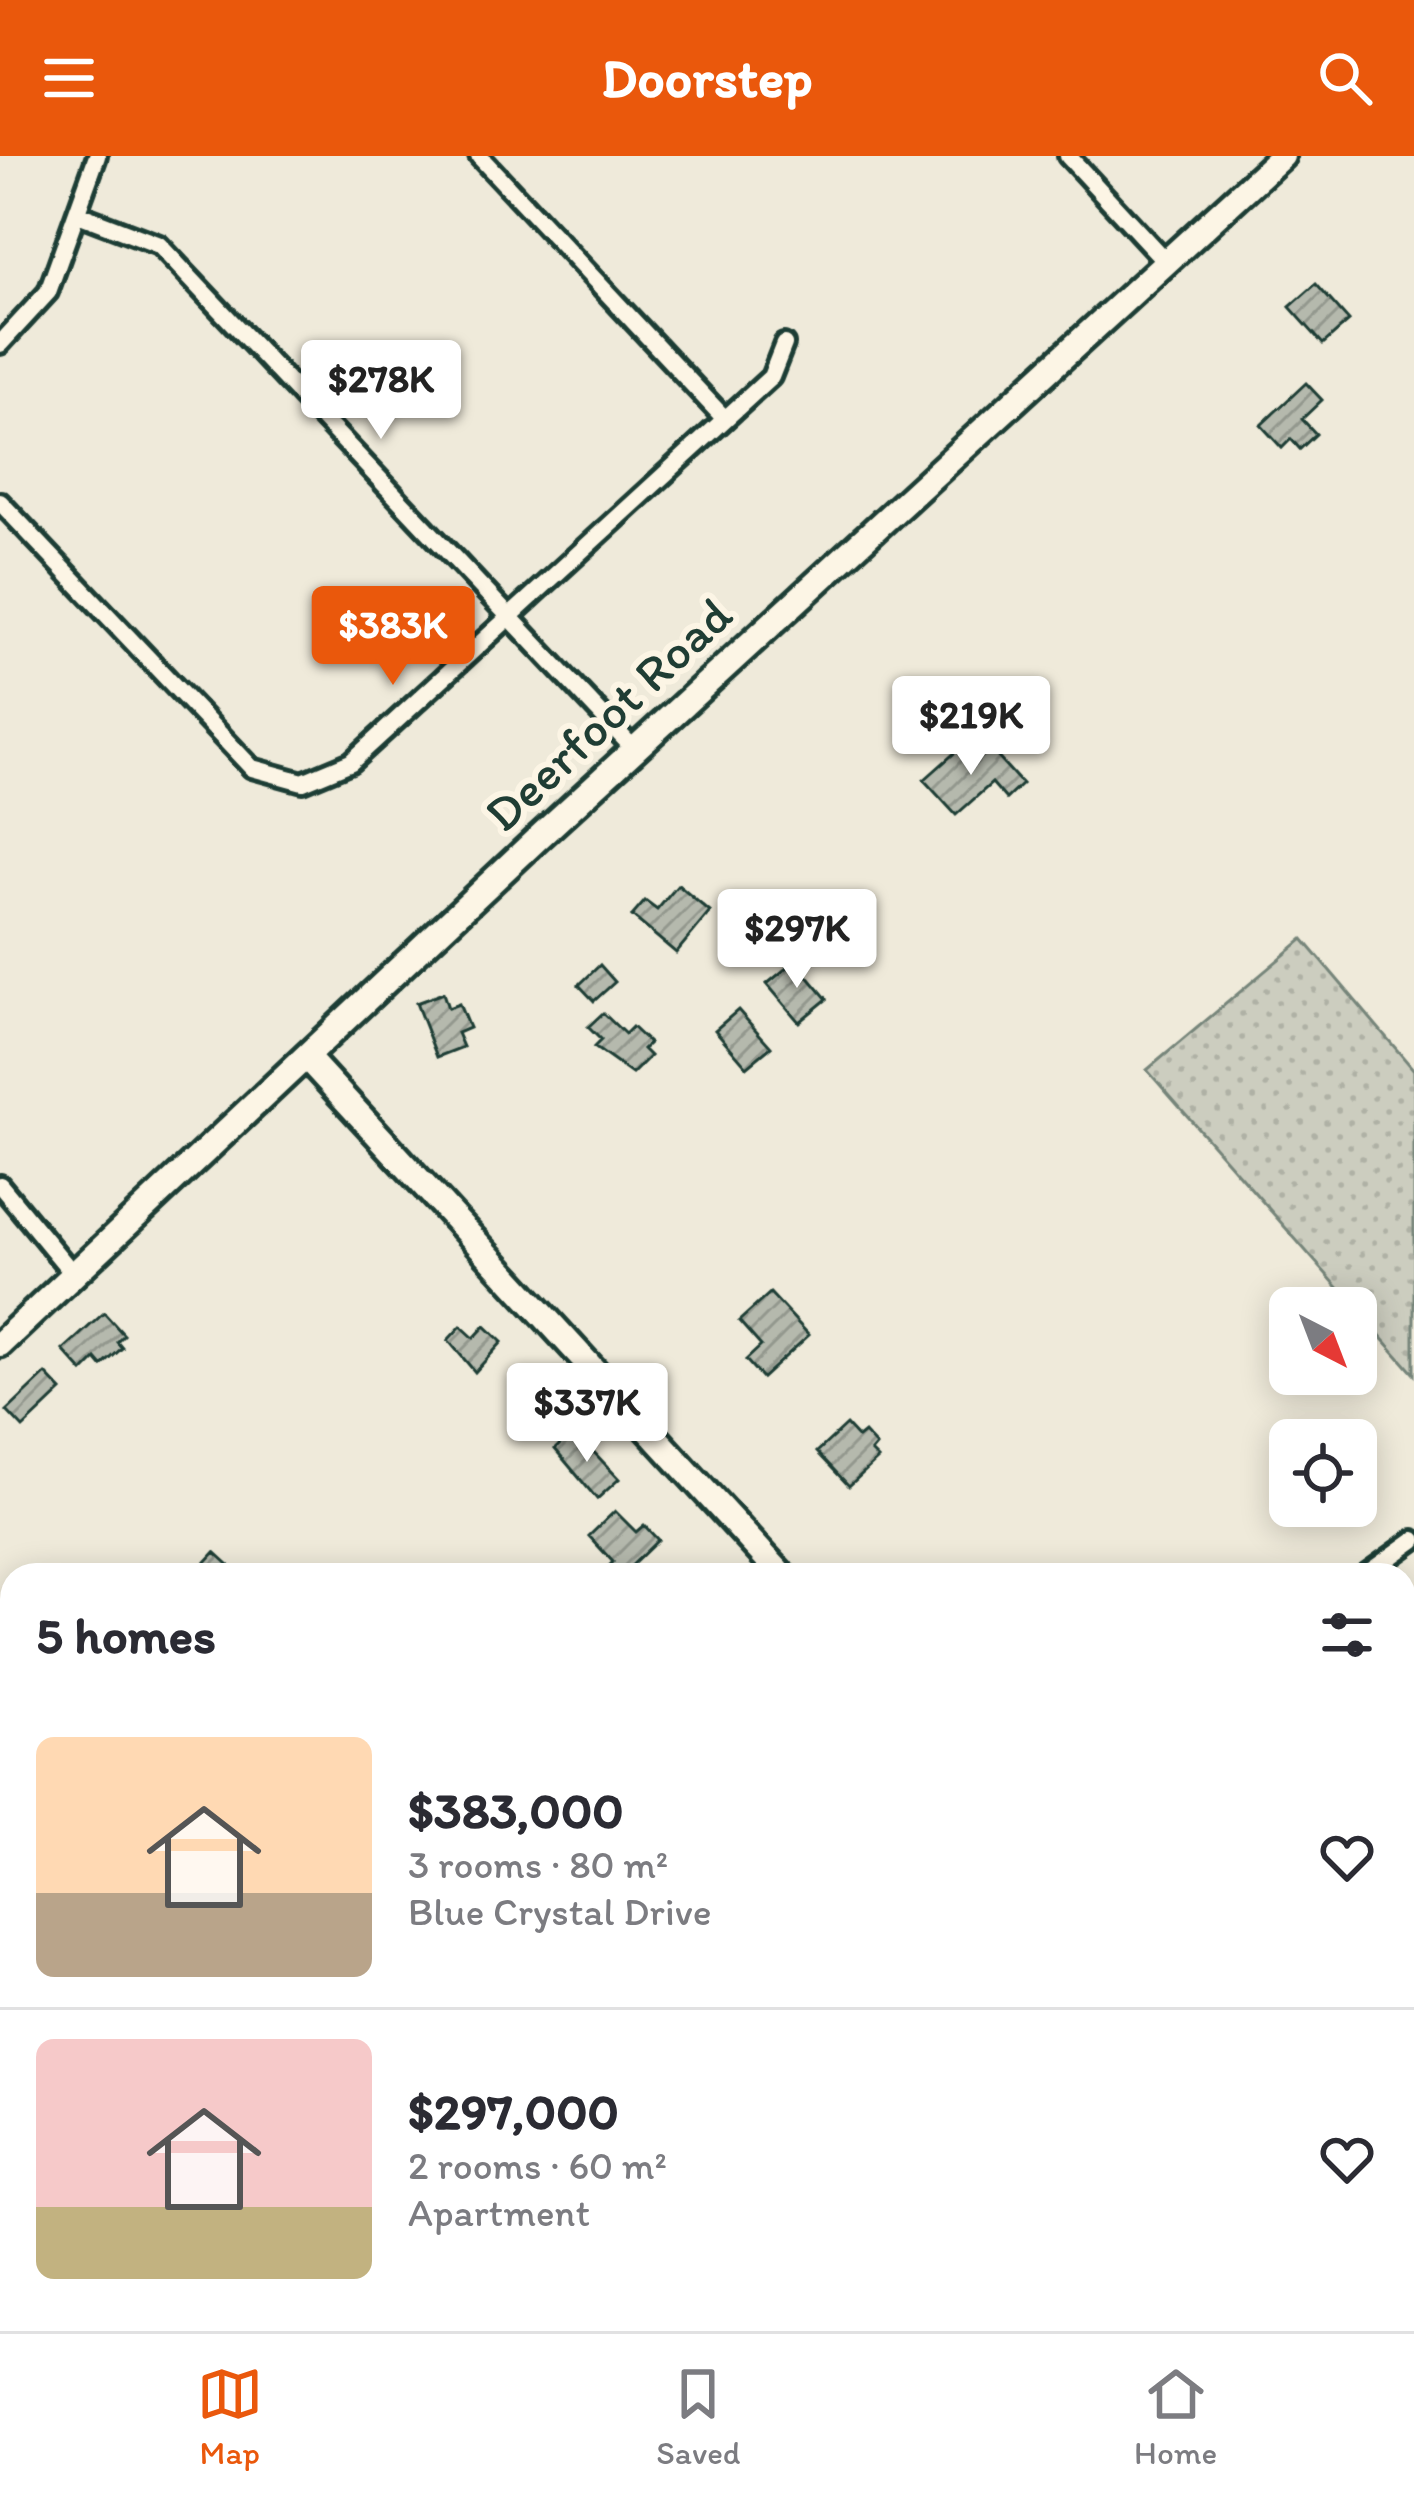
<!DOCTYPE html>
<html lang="en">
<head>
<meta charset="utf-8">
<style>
  :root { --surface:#fff; --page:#f2f2f3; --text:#2b2b33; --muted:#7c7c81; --line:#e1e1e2; --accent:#ea580c }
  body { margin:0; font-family:Itim,sans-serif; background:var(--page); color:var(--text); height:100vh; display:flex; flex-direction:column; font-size:45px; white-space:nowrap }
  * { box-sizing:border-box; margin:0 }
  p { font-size:39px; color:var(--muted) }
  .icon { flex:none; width:66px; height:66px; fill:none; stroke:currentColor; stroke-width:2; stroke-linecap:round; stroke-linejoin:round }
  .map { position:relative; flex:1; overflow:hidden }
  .panel { position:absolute; left:0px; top:1407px; width:1416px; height:768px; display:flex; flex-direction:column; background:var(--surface); border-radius:36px 36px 0 0; box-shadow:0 6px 30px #0003 }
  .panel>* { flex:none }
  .needle { width:78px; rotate:138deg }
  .controls { position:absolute; left:1269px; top:1131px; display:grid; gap:24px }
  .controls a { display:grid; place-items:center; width:108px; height:108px; border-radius:18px; background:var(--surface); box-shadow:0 6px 30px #0003; font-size:60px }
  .price { position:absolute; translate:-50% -102px; padding:0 27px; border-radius:12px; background:#fff; color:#222; font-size:39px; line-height:78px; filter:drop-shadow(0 3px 6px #0008) }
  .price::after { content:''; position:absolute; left:50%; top:72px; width:36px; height:27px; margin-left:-18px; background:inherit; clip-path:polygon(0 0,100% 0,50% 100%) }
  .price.on { background:var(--accent); color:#fff }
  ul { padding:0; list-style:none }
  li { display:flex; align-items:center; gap:36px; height:300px; padding:0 36px }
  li+li { border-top:3px solid var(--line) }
  li span { display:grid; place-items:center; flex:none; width:336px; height:240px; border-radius:18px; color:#555 }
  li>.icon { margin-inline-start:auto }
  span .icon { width:144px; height:144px; fill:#fffc; stroke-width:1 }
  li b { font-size:51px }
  h2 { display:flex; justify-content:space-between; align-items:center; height:144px; padding:0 36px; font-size:51px }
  header { display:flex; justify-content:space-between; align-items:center; height:156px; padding:0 36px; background:var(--accent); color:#fff; font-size:54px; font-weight:700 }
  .tabs { display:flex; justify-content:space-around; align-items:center; height:168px; border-top:3px solid var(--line); background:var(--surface); font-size:33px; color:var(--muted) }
  .tabs a { display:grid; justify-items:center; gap:6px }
  .tabs .on { color:var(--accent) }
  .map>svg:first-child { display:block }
  .grass { fill:url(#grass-dots); stroke:#76857a; stroke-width:3 }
  .building { fill:url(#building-hatch); stroke:#1f3d34; stroke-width:3 }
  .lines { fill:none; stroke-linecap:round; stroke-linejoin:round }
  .lane-casing { stroke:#1f3d34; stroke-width:18 }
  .street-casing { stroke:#1f3d34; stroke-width:26 }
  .secondary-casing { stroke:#1f3d34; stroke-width:33 }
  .highway-casing { stroke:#1f3d34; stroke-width:39 }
  .lane { stroke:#fcf5e5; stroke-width:9 }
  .street { stroke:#fcf5e5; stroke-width:16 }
  .secondary { stroke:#fcf5e5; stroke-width:24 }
  .highway { stroke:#fcf5e5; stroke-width:30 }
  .labels { text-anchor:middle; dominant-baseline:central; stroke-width:12; stroke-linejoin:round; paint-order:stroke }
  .street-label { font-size:51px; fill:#1f3d34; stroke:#fcf5e5 }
</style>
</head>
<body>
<header><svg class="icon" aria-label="menu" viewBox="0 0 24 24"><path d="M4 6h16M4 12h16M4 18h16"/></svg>Doorstep<svg class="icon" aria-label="search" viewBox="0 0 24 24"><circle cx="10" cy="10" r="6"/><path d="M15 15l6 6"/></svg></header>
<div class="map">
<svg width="1414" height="2175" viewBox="0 0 1414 2175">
  <defs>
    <pattern id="grass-dots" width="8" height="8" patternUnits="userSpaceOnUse" patternTransform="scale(3)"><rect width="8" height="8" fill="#cccdbf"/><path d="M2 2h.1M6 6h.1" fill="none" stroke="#afb1a5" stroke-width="1.8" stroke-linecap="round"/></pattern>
    <pattern id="building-hatch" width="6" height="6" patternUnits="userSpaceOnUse" patternTransform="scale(3)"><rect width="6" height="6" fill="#b5b9ad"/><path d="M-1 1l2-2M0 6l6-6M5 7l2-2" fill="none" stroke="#93988e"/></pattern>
  </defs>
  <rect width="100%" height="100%" fill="#efeada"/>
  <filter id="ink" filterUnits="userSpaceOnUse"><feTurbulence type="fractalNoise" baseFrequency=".00833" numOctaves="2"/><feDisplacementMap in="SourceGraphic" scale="24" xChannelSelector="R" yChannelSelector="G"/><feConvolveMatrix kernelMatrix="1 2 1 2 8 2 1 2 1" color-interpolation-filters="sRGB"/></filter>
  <g filter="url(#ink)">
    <path class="grass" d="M1303,783l111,131v304l-267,-304z"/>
    <path class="building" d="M1316,128l33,37 -26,23 -33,-37z
      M1306,227l16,17 -20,19 14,15 -16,15 -9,-10 -9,9 -21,-23z
      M986,588l36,40 -16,15 -14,-16 -36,32 -32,-35 35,-31 10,11z
      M678,729l32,27 -34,41 -44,-37 13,-15 12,9z
      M795,805l32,38 -28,23 -32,-38z
      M600,809l15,17 -21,19 -15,-16z
      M443,837l5,15 11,-4 10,24 -12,5 6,14 -26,10 -21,-54z
      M738,854l33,37 -24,20 -32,-37z
      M603,857l22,21 7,-7 17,16 -6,6 7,7 -18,18 -38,-27 7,-7 -13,-13z
      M770,1137l39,42 -47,43 -16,-18 15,-14 -22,-25z
      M104,1157l20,22 -7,7 5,6 -20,18 -6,-7 -13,13 -20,-22z
      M461,1170l13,12 11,-12 17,16 -27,30 -27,-32z
      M46,1218l16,17 -39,37 -16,-17z
      M846,1269l12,13 6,-5 12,13 -5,6 7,7 -29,27 -32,-34z
      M574,1275l45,48 -22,20 -42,-50z
      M615,1355l21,21 8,-7 14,15 -36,35h-22l13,-13 -24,-26z
      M215,1396l25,23h-46z"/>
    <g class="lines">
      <g class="lane-casing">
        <path id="lane" d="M0,1948l12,11
          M0,2082l12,-12"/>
      </g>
      <g class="street-casing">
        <path id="street" d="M479,0l246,263
          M1068,0l98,106
          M78,58l81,31 475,504
          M0,188l48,-52 49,-136
          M0,346l252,266 51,14 48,-20 420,-385 13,-33
          M0,1029l74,90
          M1365,1419l49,-35
          M515,2175l13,-12
          M859,2175l13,-12"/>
      </g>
      <g class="secondary-casing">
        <path id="secondary" d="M308,903l474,516
          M0,1188l537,-505 745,-683
          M1404,2096l10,11"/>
      </g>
      <g class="highway-casing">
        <path id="highway" d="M0,2162l13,13"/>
      </g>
      <use href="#lane" class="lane"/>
      <use href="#street" class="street"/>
      <use href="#secondary" class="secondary"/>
      <use href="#highway" class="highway"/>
    </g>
  </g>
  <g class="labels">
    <g class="street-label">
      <text transform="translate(608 558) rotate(-43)">Deerfoot Road</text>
    </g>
  </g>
</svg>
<div class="controls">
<a><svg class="needle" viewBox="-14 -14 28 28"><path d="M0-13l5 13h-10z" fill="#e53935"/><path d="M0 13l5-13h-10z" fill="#7c7c81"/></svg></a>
<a><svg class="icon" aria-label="locate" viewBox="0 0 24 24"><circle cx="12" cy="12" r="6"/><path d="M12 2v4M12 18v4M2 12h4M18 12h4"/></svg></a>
</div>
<b class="price" style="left:381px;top:286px">$278K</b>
<b class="price on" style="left:393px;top:532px">$383K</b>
<b class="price" style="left:971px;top:622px">$219K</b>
<b class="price" style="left:797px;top:835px">$297K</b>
<b class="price" style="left:587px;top:1309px">$337K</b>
<section class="panel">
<h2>5 homes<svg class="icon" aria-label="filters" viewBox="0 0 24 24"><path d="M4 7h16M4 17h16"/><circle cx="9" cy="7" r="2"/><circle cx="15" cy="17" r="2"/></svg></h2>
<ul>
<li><span style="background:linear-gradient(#ffd9b3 65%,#b9a48a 0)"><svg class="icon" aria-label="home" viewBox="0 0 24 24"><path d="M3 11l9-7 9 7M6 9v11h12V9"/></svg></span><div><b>$383,000</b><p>3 rooms · 80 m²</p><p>Blue Crystal Drive</p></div><svg class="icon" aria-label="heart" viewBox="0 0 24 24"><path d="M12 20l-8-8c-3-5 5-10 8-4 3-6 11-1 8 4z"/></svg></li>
<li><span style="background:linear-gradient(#f6c9c9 70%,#c2b280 0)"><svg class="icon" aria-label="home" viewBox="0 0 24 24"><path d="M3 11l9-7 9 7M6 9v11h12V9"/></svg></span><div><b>$297,000</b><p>2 rooms · 60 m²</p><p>Apartment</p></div><svg class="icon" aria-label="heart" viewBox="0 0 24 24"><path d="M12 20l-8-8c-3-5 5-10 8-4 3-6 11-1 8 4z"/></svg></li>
</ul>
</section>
</div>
<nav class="tabs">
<a class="on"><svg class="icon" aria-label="map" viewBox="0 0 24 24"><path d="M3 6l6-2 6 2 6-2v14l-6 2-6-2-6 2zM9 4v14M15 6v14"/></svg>Map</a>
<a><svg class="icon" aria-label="saved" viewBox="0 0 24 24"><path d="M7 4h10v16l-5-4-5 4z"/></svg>Saved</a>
<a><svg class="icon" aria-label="home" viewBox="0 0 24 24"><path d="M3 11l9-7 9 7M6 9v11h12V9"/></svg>Home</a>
</nav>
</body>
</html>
